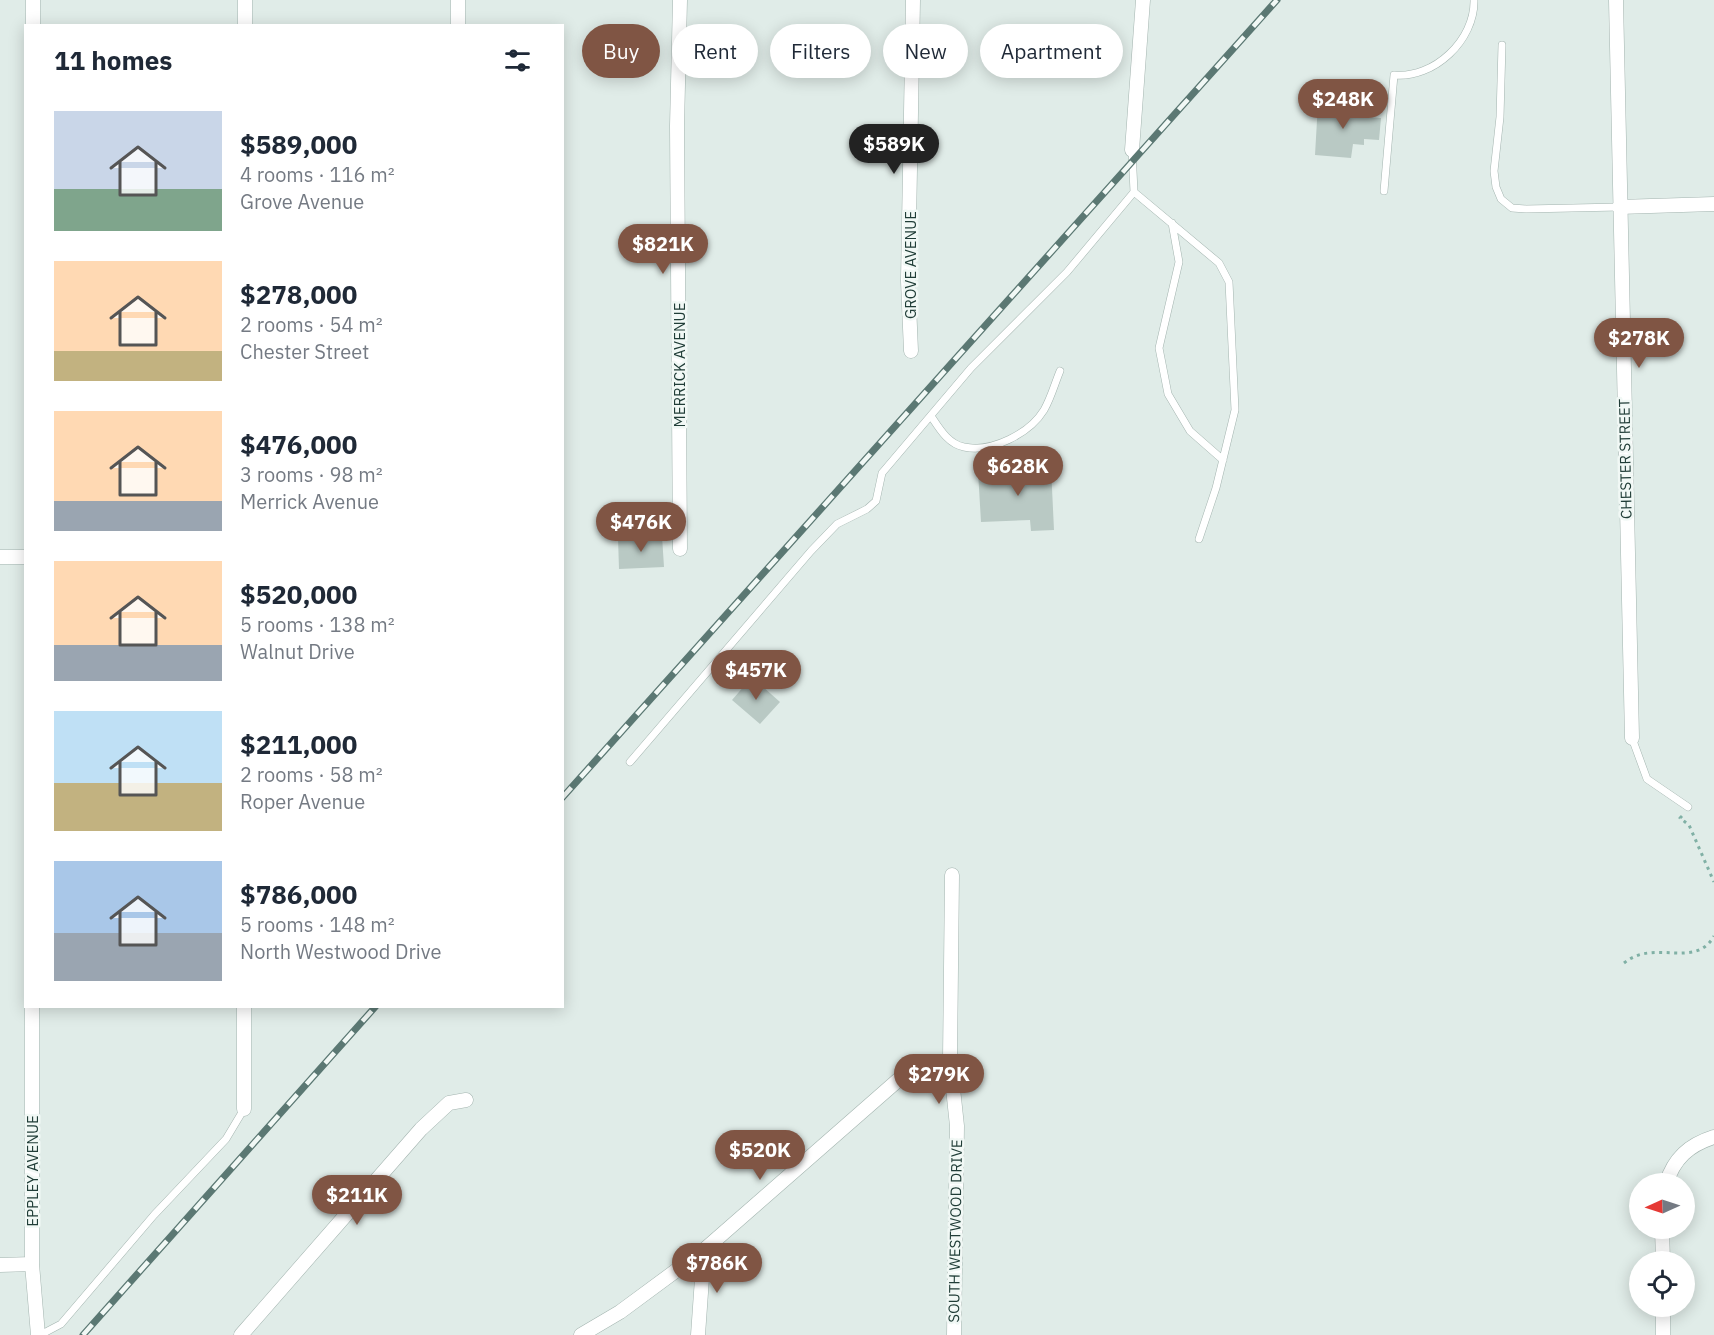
<!DOCTYPE html>
<html lang="en">
<head>
<meta charset="utf-8">
<style>
  :root { --surface:#fff; --page:#f2f2f3; --text:#1f2937; --muted:#747a83; --accent:#805544 }
  body { margin:0; font-family:"IBM Plex Sans",sans-serif; background:var(--page); color:var(--text); height:100vh; display:flex; flex-direction:column; font-size:22px; white-space:nowrap }
  * { box-sizing:border-box; margin:0 }
  p { font-size:20px; color:var(--muted) }
  .icon { flex:none; width:33px; height:33px; fill:none; stroke:currentColor; stroke-width:2; stroke-linecap:round; stroke-linejoin:round }
  .map { position:relative; flex:1; overflow:hidden }
  .sheet { position:absolute; left:24px; top:24px; width:540px; height:984px; display:flex; flex-direction:column; background:var(--surface); border-radius:0px; box-shadow:0 3px 15px #0003 }
  .sheet>* { flex:none }
  .banner { position:absolute; left:582px; top:24px; width:570px; height:54px; display:flex; gap:12px }
  .needle { width:39px; rotate:267deg }
  .buttons { position:absolute; left:1629px; top:1173px; display:grid; gap:12px }
  .buttons a { display:grid; place-items:center; width:66px; height:66px; border-radius:50%; background:var(--surface); box-shadow:0 3px 15px #0003; font-size:30px }
  .price { position:absolute; translate:-50% -51px; padding:0 14px; border-radius:21px; background:var(--accent); color:#fff; font-size:20px; line-height:39px; filter:drop-shadow(0 2px 3px #0008) }
  .price::after { content:''; position:absolute; left:50%; top:36px; width:18px; height:14px; margin-left:-9px; background:inherit; clip-path:polygon(0 0,100% 0,50% 100%) }
  .price.on { background:#222; color:#fff }
  ul { padding:0; list-style:none }
  li { display:flex; align-items:center; gap:18px; height:150px; padding:0 30px }
  li span { display:grid; place-items:center; flex:none; width:168px; height:120px; border-radius:0px; color:#555 }
  li>.icon { margin-inline-start:auto }
  span .icon { width:72px; height:72px; fill:#fffc; stroke-width:1 }
  li b { font-size:26px }
  h2 { display:flex; justify-content:space-between; align-items:center; height:72px; padding:0 30px; font-size:26px }
  .tag { padding:0 21px; border-radius:27px; background:var(--surface); box-shadow:0 3px 15px #0003; font-size:21px; line-height:54px }
  .tag.on { background:var(--accent); color:#fff }
  .map>svg:first-child { display:block }
  .building { fill:#b9c9c4 }
  .lines { fill:none; stroke-linecap:round; stroke-linejoin:round }
  .lane-casing { stroke:#a3b4af; stroke-width:8 }
  .street-casing { stroke:#a3b4af; stroke-width:15 }
  .path { stroke:#80b0a5; stroke-width:3; stroke-dasharray:3 4.5; stroke-linecap:butt }
  .lane { stroke:#fff; stroke-width:7 }
  .street { stroke:#fff; stroke-width:14 }
  .rail-casing { stroke:#5b7873; stroke-width:7 }
  .rail { stroke:#f1f8f5; stroke-width:4.5; stroke-dasharray:14; stroke-linecap:butt }
  .labels { text-anchor:middle; dominant-baseline:central; stroke-width:5; stroke-linejoin:round; paint-order:stroke }
  .street-label { font-size:15px; fill:#203d37; stroke:#f1f8f5 }
</style>
</head>
<body>
<div class="map">
<svg width="1714" height="1335" viewBox="0 0 1714 1335">
  <rect width="100%" height="100%" fill="#e0ece8"/>
  <path class="building" d="M1318,103l37,3v5h11v6l15,1 -2,22 -15,-1v6l-11,-1 -2,14 -36,-3z
    M1051,467l3,63 -23,1 -1,-11 -49,2 -3,-51z
    M662,536l2,31 -45,2 -1,-31z
    M752,677l28,25 -20,22 -28,-24z"/>
  <g class="lines">
    <g class="lane-casing">
      <path id="lane" d="M1502,45l-2,72 -6,54 2,16 5,12 11,9 14,1 93,-2
        M1384,191l10,-116c40,4 81,-35 80,-75
        M1134,192l85,71 10,19 6,128 -19,78 -17,51
        M1172,223l7,39 -20,86 9,46 22,37 33,29
        M931,416c8,12 17,28 33,31 28,6 66,-14 80,-37 7,-12 11,-27 16,-39
        M1632,738l15,41 41,28
        M630,762l181,-211 26,-27 30,-15 9,-8 6,-28 89,-105 96,-96 67,-80 -2,-42
        M40,1335l21,-11 93,-109 72,-76 18,-30"/>
    </g>
    <g class="street-casing">
      <path id="street" d="M33,0v26
        M245,0v26
        M458,0v26
        M680,0l-3,126 3,423
        M1616,0l16,738
        M1132,150l11,-150
        M1619,207l95,-3
        M911,351l-3,-70 5,-281
        M0,557h26
        M952,875l-2,185 7,66 -3,209
        M32,1006v258l6,71
        M244,1109v-103
        M1666,1184c8,-26 23,-39 48,-47
        M1662,1228l1,34
        M0,1265l32,-1
        M241,1335l180,-206 28,-26 17,-3
        M581,1335l39,-23 84,-62 201,-176 45,-14
        M698,1335l6,-85
        M1663,1335v-29"/>
    </g>
    <path class="path" d="M1682,816l-2,2 9,7 25,57
      M1624,963c30,-25 71,7 90,-27"/>
    <use href="#lane" class="lane"/>
    <use href="#street" class="street"/>
    <g class="rail-casing">
      <path id="rail" d="M562,798l715,-798
        M83,1335l293,-329"/>
    </g>
    <use href="#rail" class="rail"/>
  </g>
  <g class="labels">
    <g class="street-label">
      <text transform="translate(910 265) rotate(-90)">GROVE AVENUE</text>
      <text transform="translate(679 365) rotate(-90)">MERRICK AVENUE</text>
      <text transform="translate(1625 459) rotate(-91)">CHESTER STREET</text>
      <text transform="translate(32 1171) rotate(-90)">EPPLEY AVENUE</text>
      <text transform="translate(955 1231) rotate(-89)">SOUTH WESTWOOD DRIVE</text>
    </g>
  </g>
</svg>
<div class="buttons">
<a><svg class="needle" viewBox="-14 -14 28 28"><path d="M0-13l5 13h-10z" fill="#e53935"/><path d="M0 13l5-13h-10z" fill="#747a83"/></svg></a>
<a><svg class="icon" aria-label="locate" viewBox="0 0 24 24"><circle cx="12" cy="12" r="6"/><path d="M12 2v4M12 18v4M2 12h4M18 12h4"/></svg></a>
</div>
<b class="price" style="left:1343px;top:130px">$248K</b>
<b class="price on" style="left:894px;top:175px">$589K</b>
<b class="price" style="left:663px;top:275px">$821K</b>
<b class="price" style="left:1639px;top:369px">$278K</b>
<b class="price" style="left:1018px;top:497px">$628K</b>
<b class="price" style="left:641px;top:553px">$476K</b>
<b class="price" style="left:756px;top:701px">$457K</b>
<b class="price" style="left:939px;top:1105px">$279K</b>
<b class="price" style="left:760px;top:1181px">$520K</b>
<b class="price" style="left:357px;top:1226px">$211K</b>
<b class="price" style="left:717px;top:1294px">$786K</b>
<div class="banner">
<a class="tag on">Buy</a>
<a class="tag">Rent</a>
<a class="tag">Filters</a>
<a class="tag">New</a>
<a class="tag">Apartment</a>
</div>
<section class="sheet">
<h2>11 homes<svg class="icon" aria-label="filters" viewBox="0 0 24 24"><path d="M4 7h16M4 17h16"/><circle cx="9" cy="7" r="2"/><circle cx="15" cy="17" r="2"/></svg></h2>
<ul>
<li><span style="background:linear-gradient(#c9d6e8 65%,#7fa58c 0)"><svg class="icon" aria-label="home" viewBox="0 0 24 24"><path d="M3 11l9-7 9 7M6 9v11h12V9"/></svg></span><div><b>$589,000</b><p>4 rooms · 116 m²</p><p>Grove Avenue</p></div></li>
<li><span style="background:linear-gradient(#ffd9b3 75%,#c2b280 0)"><svg class="icon" aria-label="home" viewBox="0 0 24 24"><path d="M3 11l9-7 9 7M6 9v11h12V9"/></svg></span><div><b>$278,000</b><p>2 rooms · 54 m²</p><p>Chester Street</p></div></li>
<li><span style="background:linear-gradient(#ffd9b3 75%,#9aa5b1 0)"><svg class="icon" aria-label="home" viewBox="0 0 24 24"><path d="M3 11l9-7 9 7M6 9v11h12V9"/></svg></span><div><b>$476,000</b><p>3 rooms · 98 m²</p><p>Merrick Avenue</p></div></li>
<li><span style="background:linear-gradient(#ffd9b3 70%,#9aa5b1 0)"><svg class="icon" aria-label="home" viewBox="0 0 24 24"><path d="M3 11l9-7 9 7M6 9v11h12V9"/></svg></span><div><b>$520,000</b><p>5 rooms · 138 m²</p><p>Walnut Drive</p></div></li>
<li><span style="background:linear-gradient(#bfe0f5 60%,#c2b280 0)"><svg class="icon" aria-label="home" viewBox="0 0 24 24"><path d="M3 11l9-7 9 7M6 9v11h12V9"/></svg></span><div><b>$211,000</b><p>2 rooms · 58 m²</p><p>Roper Avenue</p></div></li>
<li><span style="background:linear-gradient(#a9c7e8 60%,#9aa5b1 0)"><svg class="icon" aria-label="home" viewBox="0 0 24 24"><path d="M3 11l9-7 9 7M6 9v11h12V9"/></svg></span><div><b>$786,000</b><p>5 rooms · 148 m²</p><p>North Westwood Drive</p></div></li>
</ul>
</section>
</div>
</body>
</html>
